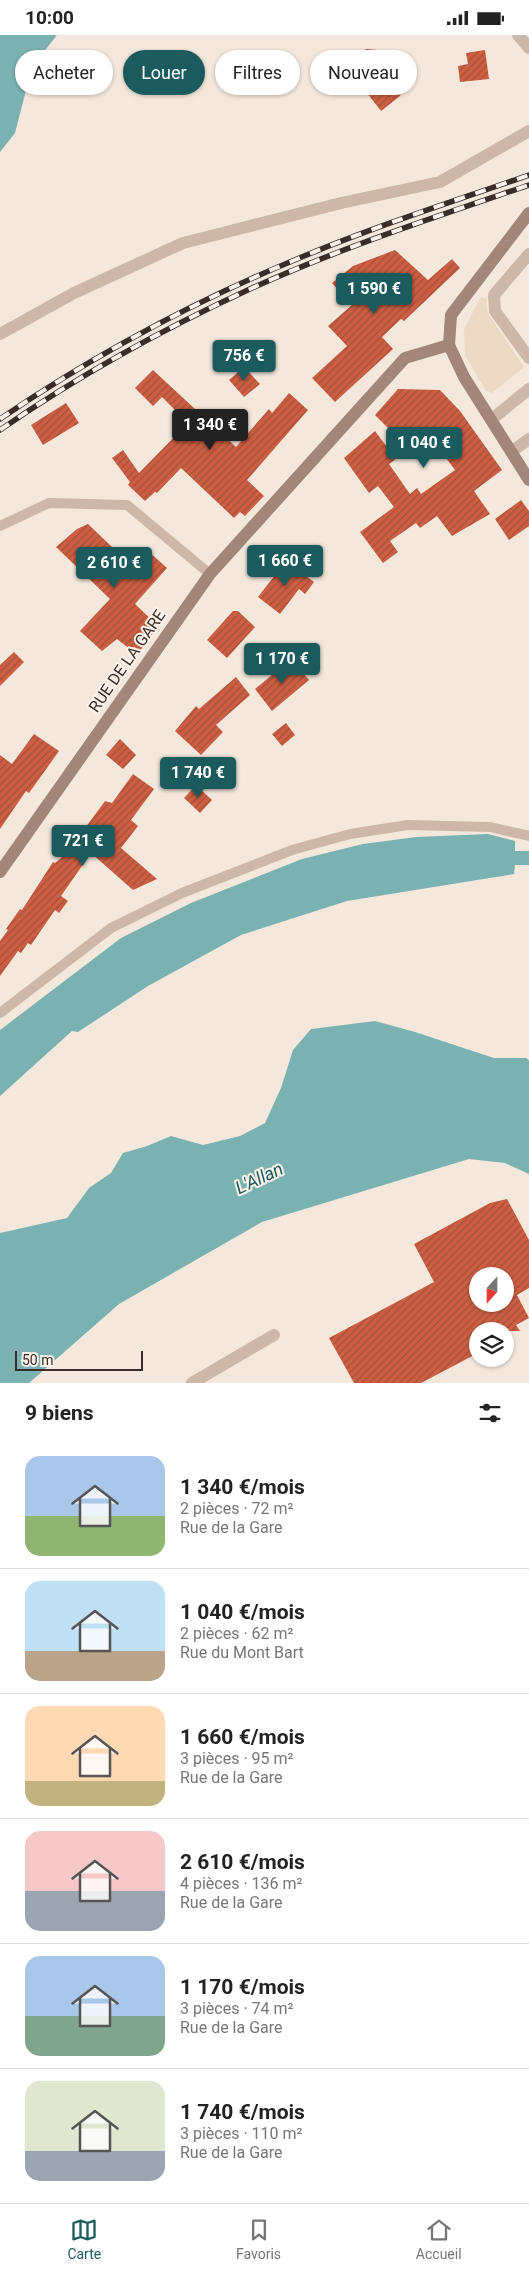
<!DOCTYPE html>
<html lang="fr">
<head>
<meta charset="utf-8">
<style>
  :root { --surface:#fff; --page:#f2f2f2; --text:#222; --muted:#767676; --line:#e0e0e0; --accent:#1c5b5d }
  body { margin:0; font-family:Roboto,sans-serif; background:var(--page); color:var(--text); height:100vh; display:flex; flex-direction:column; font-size:19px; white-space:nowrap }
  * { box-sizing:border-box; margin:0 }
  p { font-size:16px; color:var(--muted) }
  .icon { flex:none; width:28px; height:28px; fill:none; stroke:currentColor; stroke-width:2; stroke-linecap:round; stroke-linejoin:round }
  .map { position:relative; height:1348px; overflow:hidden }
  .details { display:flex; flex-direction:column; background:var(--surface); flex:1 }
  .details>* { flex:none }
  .top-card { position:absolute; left:15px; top:15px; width:500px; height:45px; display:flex; gap:10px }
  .needle { width:32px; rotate:201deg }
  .buttons { position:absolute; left:469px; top:1232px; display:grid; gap:10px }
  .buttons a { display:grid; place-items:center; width:45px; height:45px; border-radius:50%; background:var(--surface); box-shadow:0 1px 4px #0004; font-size:25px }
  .scale { position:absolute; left:15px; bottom:12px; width:128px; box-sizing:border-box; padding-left:5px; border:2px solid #392d28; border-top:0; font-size:14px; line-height:18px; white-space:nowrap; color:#392d28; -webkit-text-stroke:4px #fbf2ea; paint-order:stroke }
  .price { position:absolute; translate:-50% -42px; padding:0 11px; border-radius:5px; background:var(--accent); color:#fff; font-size:16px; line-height:32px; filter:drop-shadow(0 1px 2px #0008) }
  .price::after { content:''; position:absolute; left:50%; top:30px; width:15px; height:11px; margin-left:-8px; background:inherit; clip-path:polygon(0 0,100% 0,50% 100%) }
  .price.selected { background:#222; color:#fff }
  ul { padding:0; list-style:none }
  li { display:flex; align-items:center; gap:15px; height:125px; padding:0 25px }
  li+li { border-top:1px solid var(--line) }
  li span { display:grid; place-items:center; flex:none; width:140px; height:100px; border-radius:15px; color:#555 }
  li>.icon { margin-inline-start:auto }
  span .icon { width:60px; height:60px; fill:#fffc; stroke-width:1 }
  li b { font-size:21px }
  h2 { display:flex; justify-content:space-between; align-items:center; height:60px; padding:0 25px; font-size:21px }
  .tag { padding:0 18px; border-radius:22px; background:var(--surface); box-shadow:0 1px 4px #0004; font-size:18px; line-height:45px }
  .tag.selected { background:var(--accent); color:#fff }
  .status { display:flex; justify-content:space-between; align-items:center; height:35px; padding:0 25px; background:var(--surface); direction:ltr }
  .status svg { height:14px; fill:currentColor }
  .dock { display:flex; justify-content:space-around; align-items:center; height:70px; border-top:1px solid var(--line); background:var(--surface); font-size:14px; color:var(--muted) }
  .dock a { display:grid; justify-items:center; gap:2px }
  .dock .selected { color:var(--accent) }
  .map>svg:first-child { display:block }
  .plaza { fill:#ecd9c3 }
  .water { fill:#7ab2b2 }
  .building { fill:url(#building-hatch); fill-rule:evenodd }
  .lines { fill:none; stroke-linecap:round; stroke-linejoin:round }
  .lane { stroke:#cdb7a8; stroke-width:10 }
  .street { stroke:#cdb7a8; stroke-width:12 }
  .secondary { stroke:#a18679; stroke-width:12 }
  .rail-casing { stroke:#392d28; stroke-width:5.5 }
  .rail { stroke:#fbf2ea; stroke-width:4; stroke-dasharray:11; stroke-linecap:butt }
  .labels { text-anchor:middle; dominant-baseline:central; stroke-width:4; stroke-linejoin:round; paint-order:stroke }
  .street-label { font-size:16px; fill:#392d28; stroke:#fbf2ea }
  .water-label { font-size:18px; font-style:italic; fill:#1c5b5d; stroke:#fbf2ea }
</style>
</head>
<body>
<div class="status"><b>10:00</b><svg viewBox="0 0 49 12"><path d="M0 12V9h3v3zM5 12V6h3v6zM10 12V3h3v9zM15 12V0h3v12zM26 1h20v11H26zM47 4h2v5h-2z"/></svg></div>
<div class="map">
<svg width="529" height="1348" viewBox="0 0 529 1348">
  <defs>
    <pattern id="building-hatch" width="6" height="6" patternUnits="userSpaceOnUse" patternTransform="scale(1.25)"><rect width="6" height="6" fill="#cc5f43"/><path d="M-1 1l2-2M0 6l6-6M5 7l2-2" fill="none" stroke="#a74f38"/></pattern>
  </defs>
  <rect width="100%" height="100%" fill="#f4e8dd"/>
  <path class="plaza" d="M481,262l6,2 -1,6 3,10 35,52 -32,26 -6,-2 -21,-35 -1,-27z"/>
  <path class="water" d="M0,0h57l-25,32 -17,66 -15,19z
    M488,799l27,7v10h14v14h-14l-1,9 -167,27 -106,34 -93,51 -70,46 -6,-1 -72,65v-66l121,-92 70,-35 111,-44 61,-15 53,-7z
    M375,986l40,11 79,26h32l3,2v114l-24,-11 -36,-4 -207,63 -143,82 -90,79h-29v-150l67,-15 22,-30 22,-15 12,-20 24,-7 24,-10 32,9 37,-9 25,-13 16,-35 12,-38 18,-21z"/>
  <path class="building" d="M366,14l11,1 27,34 -4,12 -19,15 -36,-46z
    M485,15l4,29 -29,3 -2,-16 10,-2 -2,-11z
    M395,215l33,30 24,-21 8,9 -56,53 -3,-2 -19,18 11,12 -58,53 -23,-24 35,-32 -19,-20 24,-21 -20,-22 21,-17z
    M244,332l16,17 -16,13 -15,-17z
    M153,335l83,77 33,-38 3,4 17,-20 19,17 -61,70 17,16 -19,20 -5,-4 -6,6 -53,-50 -24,25 -2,-1 -10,9 -17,-16 2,-3 -18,-24 11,-8 16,23 49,-50 -26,-26 -9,9 -18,-18z
    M398,354l42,1 20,21 42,59 -28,21 16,23 -38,22 -15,-20 -17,12 -4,-5 -26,18 8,11 -15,11 -23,-31 34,-25 -16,-21 -9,7 -25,-35 31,-27 21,28 -7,5 21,30 7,-6 4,6 34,-24 -30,-40 -32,-3 -3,3 -15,-15z
    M66,368l13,20 -36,22 -12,-20z
    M521,465l8,11v15l-20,14 -14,-21z
    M88,489l45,43 15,-16 19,17 -32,36 23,22 -18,25 -6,-4 -3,3 -14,-11 -15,12 -22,-20 30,-32 -54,-52 21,-18z
    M286,526l28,21 -9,12 -6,-5 -19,25 -22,-17z
    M233,576h5l17,16 -28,31 -20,-18z
    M14,617l10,10 -24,24v-21z
    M291,624l18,21 -37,31 -17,-22z
    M236,642l14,18 -34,30 7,7 -22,23 -26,-24 21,-25 3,3z
    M286,688l9,12 -13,11 -10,-12z
    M34,699l25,17 -30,42 -3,-2 -26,38v-74l12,9z
    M120,704l16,16 -13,14 -17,-14z
    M133,739l21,15 -23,31 7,6 -17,22 36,31 -24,11 -42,-37 -30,43 7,5 -9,12 -4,-3 -24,35 -3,-2 -7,10 -3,-2 -18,25v-35l8,-11 -2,-1 14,-20 2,1 31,-48 2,1 11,-9 39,-53 7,2z
    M196,750l16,15 -12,13 -16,-15z
    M507,1164l22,41v48l-12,7 12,23 -13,7 4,6h-42v22l-57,30h-67l-25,-45 105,-56 -20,-38 76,-41zM478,1241h27v28h-27z"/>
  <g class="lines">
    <path class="lane" d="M0,491l49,-23 78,2 83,69
      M0,978l111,-85 71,-35 110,-43 58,-16 58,-9 82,2 39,9"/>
    <path class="street" d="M518,0l11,13
      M529,219l-35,41 1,16 34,47
      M0,299l74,-41 109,-50 158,-40 99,-21 89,-51
      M492,384l37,-30
      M511,417l18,-13
      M192,1348l82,-48"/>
    <path class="secondary" d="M449,310l2,-30 78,-102
      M449,310l15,32 65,103
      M0,837l210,-298 195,-216 44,-13"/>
    <g class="rail-casing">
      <path id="rail" d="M0,384c93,-63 193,-117 297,-160 76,-32 154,-57 232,-84
        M0,395c78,-54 163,-101 250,-141 90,-41 185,-72 279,-104"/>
    </g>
    <use href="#rail" class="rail"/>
  </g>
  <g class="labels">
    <g class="street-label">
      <text transform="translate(127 626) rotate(-55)">RUE DE LA GARE</text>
    </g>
    <g class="water-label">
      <text transform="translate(259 1143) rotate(-25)">L'Allan</text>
    </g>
  </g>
</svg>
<div class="buttons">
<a><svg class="needle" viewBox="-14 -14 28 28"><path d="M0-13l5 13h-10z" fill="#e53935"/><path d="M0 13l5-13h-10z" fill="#767676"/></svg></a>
<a><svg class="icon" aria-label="layers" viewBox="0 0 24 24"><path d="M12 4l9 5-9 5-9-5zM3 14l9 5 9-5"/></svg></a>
</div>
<div class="scale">50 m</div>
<b class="price" style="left:374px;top:280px">1 590 €</b>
<b class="price" style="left:244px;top:347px">756 €</b>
<b class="price selected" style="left:210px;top:416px">1 340 €</b>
<b class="price" style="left:424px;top:434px">1 040 €</b>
<b class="price" style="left:285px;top:552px">1 660 €</b>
<b class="price" style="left:114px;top:554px">2 610 €</b>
<b class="price" style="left:282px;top:650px">1 170 €</b>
<b class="price" style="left:198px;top:764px">1 740 €</b>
<b class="price" style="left:83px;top:832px">721 €</b>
<div class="top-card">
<a class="tag">Acheter</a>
<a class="tag selected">Louer</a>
<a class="tag">Filtres</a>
<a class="tag">Nouveau</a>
</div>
</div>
<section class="details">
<h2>9 biens<svg class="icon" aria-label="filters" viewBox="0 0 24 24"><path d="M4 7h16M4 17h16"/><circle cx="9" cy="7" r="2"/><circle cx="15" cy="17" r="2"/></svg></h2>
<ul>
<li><span style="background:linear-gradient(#a9c7e8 60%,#8fb573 0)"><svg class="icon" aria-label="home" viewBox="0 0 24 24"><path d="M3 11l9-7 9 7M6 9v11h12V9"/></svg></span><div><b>1 340 €/mois</b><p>2 pièces · 72 m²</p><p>Rue de la Gare</p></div></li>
<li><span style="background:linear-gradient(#bfe0f5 70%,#b9a48a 0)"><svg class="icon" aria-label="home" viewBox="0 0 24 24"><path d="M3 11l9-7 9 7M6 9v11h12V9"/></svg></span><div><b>1 040 €/mois</b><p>2 pièces · 62 m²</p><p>Rue du Mont Bart</p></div></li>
<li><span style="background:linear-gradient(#ffd9b3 75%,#c2b280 0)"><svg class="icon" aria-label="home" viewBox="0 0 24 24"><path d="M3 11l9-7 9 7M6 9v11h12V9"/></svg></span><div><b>1 660 €/mois</b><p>3 pièces · 95 m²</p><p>Rue de la Gare</p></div></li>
<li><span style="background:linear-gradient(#f6c9c9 60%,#9aa5b1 0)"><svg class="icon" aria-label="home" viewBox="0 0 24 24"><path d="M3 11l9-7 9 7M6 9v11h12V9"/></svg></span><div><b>2 610 €/mois</b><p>4 pièces · 136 m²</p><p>Rue de la Gare</p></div></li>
<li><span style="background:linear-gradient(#a9c7e8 60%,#7fa58c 0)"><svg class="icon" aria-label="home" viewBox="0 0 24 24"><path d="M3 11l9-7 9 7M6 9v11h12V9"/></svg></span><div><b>1 170 €/mois</b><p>3 pièces · 74 m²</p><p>Rue de la Gare</p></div></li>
<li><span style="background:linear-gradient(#dfe7d0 70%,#9aa5b1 0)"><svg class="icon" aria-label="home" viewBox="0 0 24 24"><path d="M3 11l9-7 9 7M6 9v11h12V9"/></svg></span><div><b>1 740 €/mois</b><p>3 pièces · 110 m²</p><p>Rue de la Gare</p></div></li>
</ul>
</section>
<nav class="dock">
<a class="selected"><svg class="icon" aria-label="map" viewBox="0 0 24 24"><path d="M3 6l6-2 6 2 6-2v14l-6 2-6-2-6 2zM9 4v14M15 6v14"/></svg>Carte</a>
<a><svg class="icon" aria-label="saved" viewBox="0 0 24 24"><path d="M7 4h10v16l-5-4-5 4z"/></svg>Favoris</a>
<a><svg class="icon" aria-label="home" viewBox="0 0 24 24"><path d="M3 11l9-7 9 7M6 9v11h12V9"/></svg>Accueil</a>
</nav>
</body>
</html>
